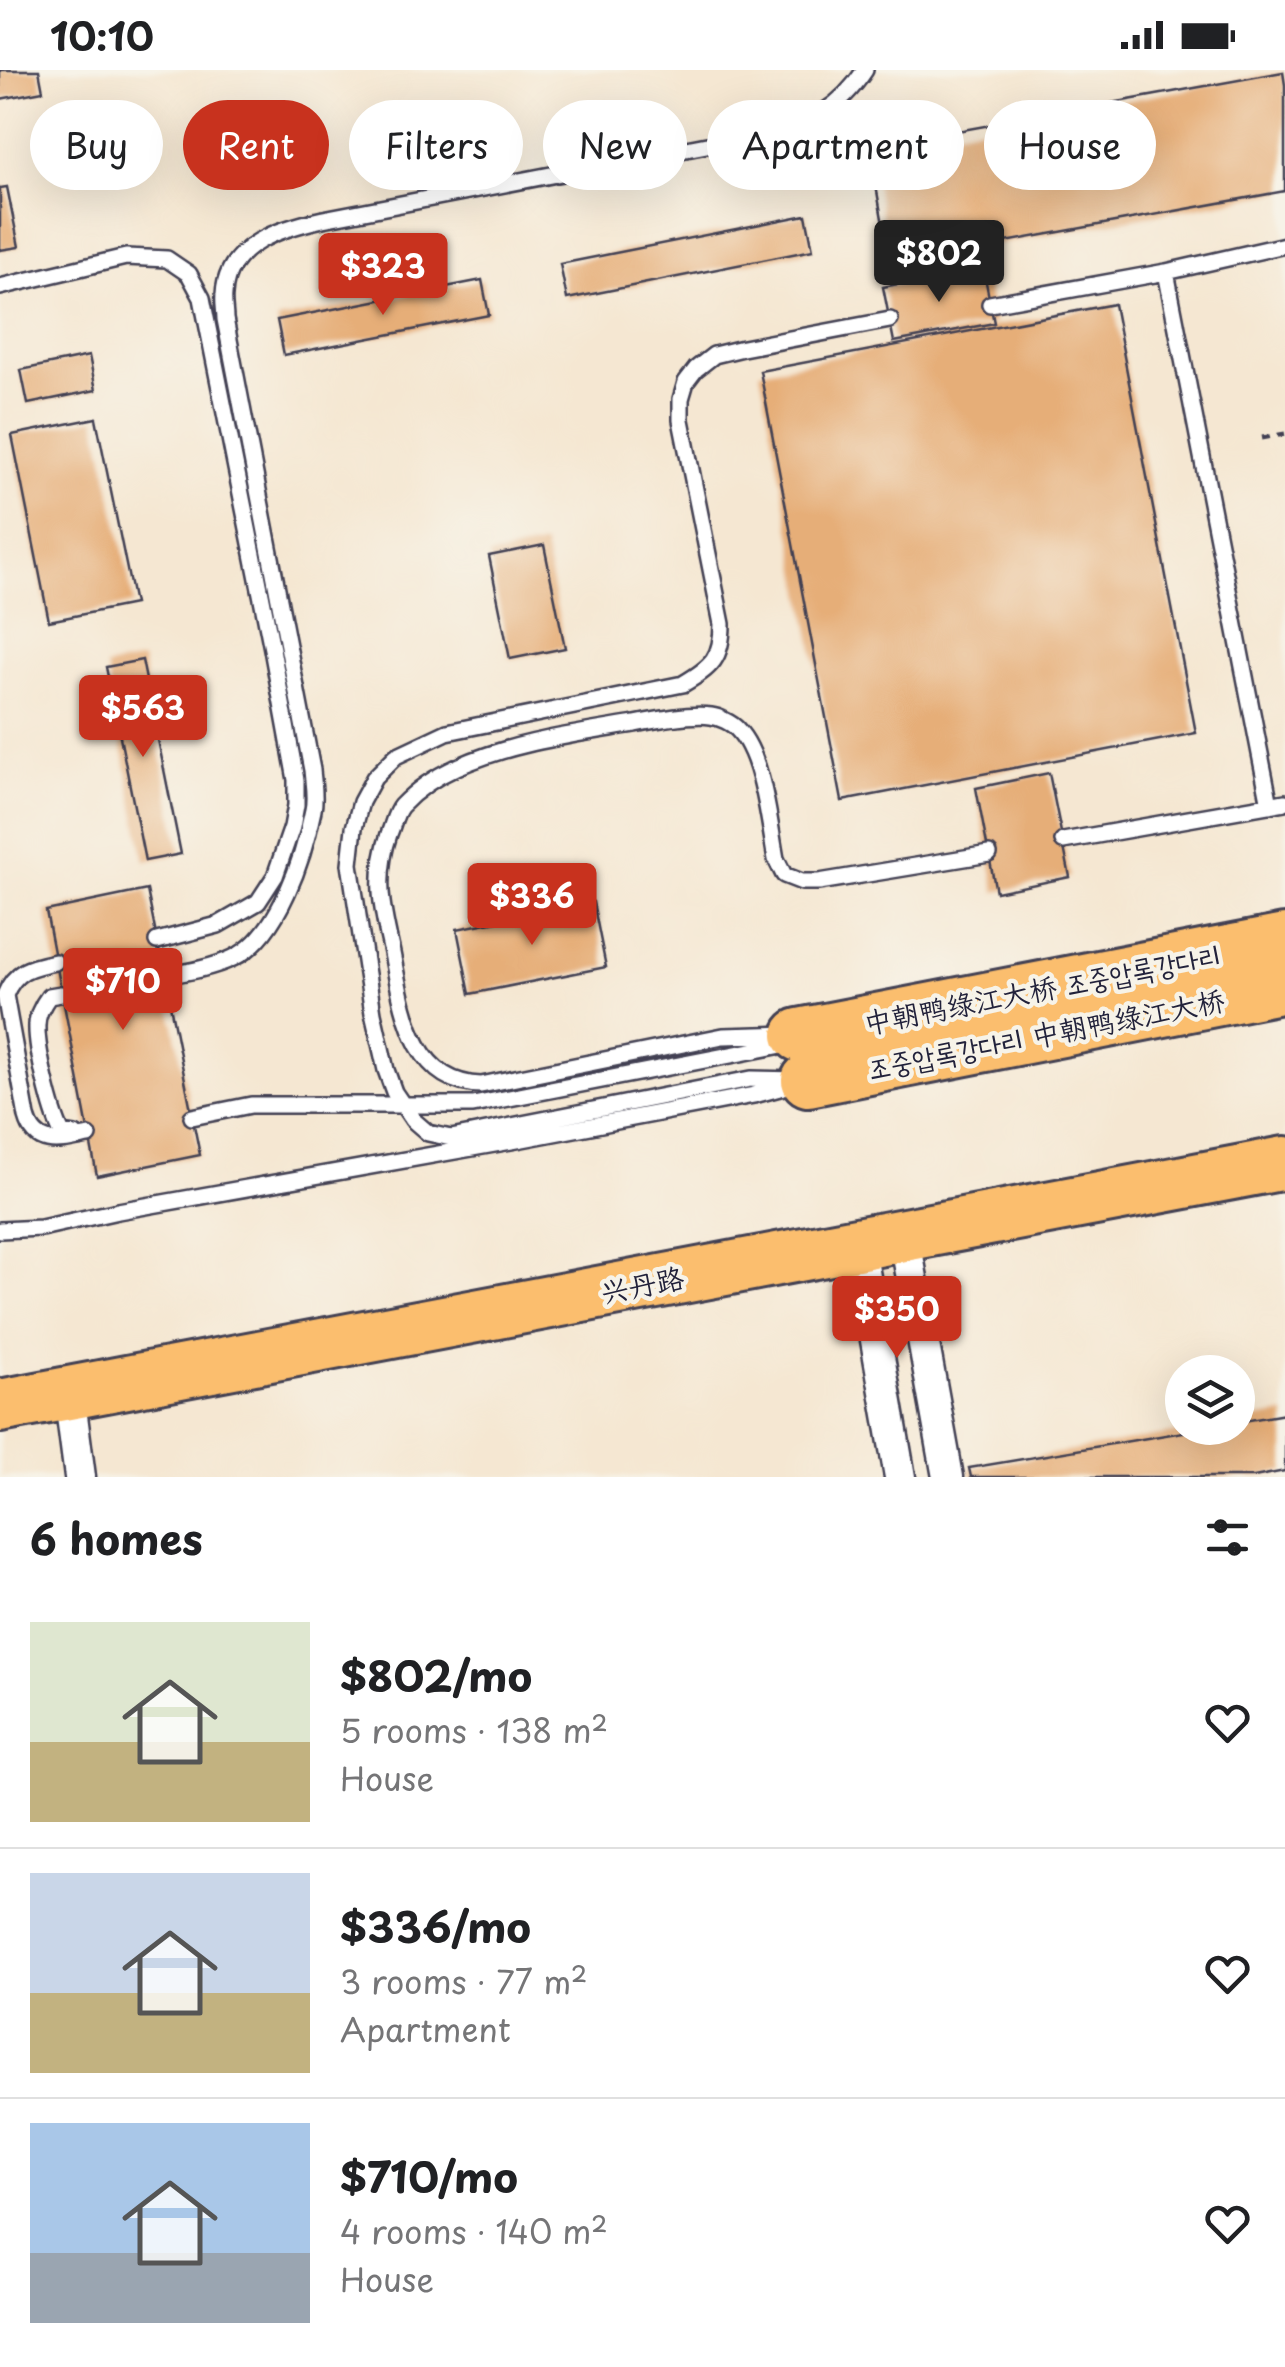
<!DOCTYPE html>
<html lang="en">
<head>
<meta charset="utf-8">
<style>
  :root { --surface:#fff; --page:#f2f2f2; --text:#202124; --muted:#757577; --line:#e0e0e0; --accent:#c8321e }
  body { margin:0; font-family:"Playpen Sans","LXGW WenKai TC","Poor Story",sans-serif; background:var(--page); color:var(--text); height:100vh; display:flex; flex-direction:column; font-size:38px; white-space:nowrap }
  * { box-sizing:border-box; margin:0 }
  p { font-size:32px; color:var(--muted) }
  .icon { flex:none; width:55px; height:55px; fill:none; stroke:currentColor; stroke-width:2; stroke-linecap:round; stroke-linejoin:round }
  .map { position:relative; height:1407px; overflow:hidden }
  .drawer { display:flex; flex-direction:column; background:var(--surface); flex:1 }
  .drawer>* { flex:none }
  .guide { position:absolute; left:30px; top:30px; width:1225px; height:90px; display:flex; gap:20px }
  .controls { position:absolute; left:1165px; top:1285px; display:grid; gap:20px }
  .controls a { display:grid; place-items:center; width:90px; height:90px; border-radius:50%; background:var(--surface); box-shadow:0 10px 40px #0002; font-size:50px }
  .price { position:absolute; translate:-50% -85px; padding:0 22px; border-radius:10px; background:var(--accent); color:#fff; font-size:32px; line-height:65px; filter:drop-shadow(0 2px 5px #0008) }
  .price::after { content:''; position:absolute; left:50%; top:60px; width:30px; height:22px; margin-left:-15px; background:inherit; clip-path:polygon(0 0,100% 0,50% 100%) }
  .price.selected { background:#222; color:#fff }
  ul { padding:0; list-style:none }
  li { display:flex; align-items:center; gap:30px; height:250px; padding:0 30px }
  li+li { border-top:2px solid var(--line) }
  li span { display:grid; place-items:center; flex:none; width:280px; height:200px; border-radius:0px; color:#555 }
  li>.icon { margin-inline-start:auto }
  span .icon { width:120px; height:120px; fill:#fffc; stroke-width:1 }
  li b { font-size:42px }
  h2 { display:flex; justify-content:space-between; align-items:center; height:120px; padding:0 30px; font-size:42px }
  .tag { padding:0 35px; border-radius:45px; background:var(--surface); box-shadow:0 10px 40px #0002; font-size:35px; line-height:90px }
  .tag.selected { background:var(--accent); color:#fff }
  .status { display:flex; justify-content:space-between; align-items:center; height:70px; padding:0 50px; background:var(--surface); direction:ltr }
  .status svg { height:28px; fill:currentColor }
  .map>svg:first-child { display:block }
  .building { fill:#e6ae78 }
  .lines { fill:none; stroke-linecap:round; stroke-linejoin:round }
  .lane-casing { stroke:#424052; stroke-width:20 }
  .street-casing { stroke:#424052; stroke-width:35 }
  .highway-casing { stroke:#424052; stroke-width:58 }
  .path { stroke:#424052; stroke-width:5; stroke-dasharray:8 8; stroke-linecap:butt }
  .lane { stroke:#fff; stroke-width:15 }
  .street { stroke:#fff; stroke-width:30 }
  .highway { stroke:#fbbe6e; stroke-width:52 }
  .labels { text-anchor:middle; dominant-baseline:central; stroke-width:9; stroke-linejoin:round; paint-order:stroke }
  .street-label { font-size:28px; fill:#22223b; stroke:#f7f3e8 }
</style>
</head>
<body>
<div class="status"><b>10:10</b><svg viewBox="0 0 49 12"><path d="M0 12V9h3v3zM5 12V6h3v6zM10 12V3h3v9zM15 12V0h3v12zM26 1h20v11H26zM47 4h2v5h-2z"/></svg></div>
<div class="map">
<svg width="1285" height="1407" viewBox="0 0 1285 1407">
  <rect width="100%" height="100%" fill="#f7f3e8"/>
  <filter id="ink" filterUnits="userSpaceOnUse"><feTurbulence type="fractalNoise" baseFrequency=".01" numOctaves="2"/><feDisplacementMap in="SourceGraphic" scale="20" xChannelSelector="R" yChannelSelector="G"/><feConvolveMatrix kernelMatrix="1 2 1 2 8 2 1 2 1" color-interpolation-filters="sRGB"/></filter>
  <filter id="wash" filterUnits="userSpaceOnUse"><feTurbulence type="fractalNoise" baseFrequency=".0048" numOctaves="4" result="noise"/><feDisplacementMap in="SourceGraphic" scale="40" xChannelSelector="R" yChannelSelector="G"/><feGaussianBlur stdDeviation="2.25" result="paint"/><feColorMatrix in="noise" values="0 0 0 0 0 0 0 0 0 0 0 0 0 0 0 0 0 1.4 0 .05"/><feComposite in="paint" operator="in"/></filter>
  <g filter="url(#wash)">
    <rect width="100%" height="100%" fill="#f5e7d2"/>
    <g id="blocks">
      <path class="building" d="M0,0h39l4,21 -43,8z
        M1283,2l2,13v106l-395,72 -21,-116z
        M7,117l12,60 -19,3v-62z
        M806,145l7,35 -246,49 -7,-35z
        M983,197l11,56 -100,19 -11,-55z
        M482,210l7,35 -205,40 -7,-35z
        M1114,234l82,429 -354,68 -82,-430z
        M89,286l7,34 -68,14 -7,-34z
        M96,348l38,186 -85,17 -37,-186z
        M544,475l21,103 -55,11 -21,-103z
        M142,590l39,194 -36,7 -39,-194z
        M1049,703l21,104 -74,15 -20,-104z
        M147,820l53,265 -103,21 -51,-265z
        M593,832l13,65 -136,27 -13,-65z
        M1285,1344v57l-31,6h-283l-2,-9 238,-40h31v-6z"/>
    </g>
  </g>
  <g filter="url(#ink)">
    <use href="#blocks" fill-opacity="0" stroke="#424052" stroke-width="2.5"/>
    <g class="lines">
      <g class="lane-casing">
        <path id="lane" d="M1166,202l104,533
          M0,217l126,-30 41,2 22,15 13,24 70,351 24,131v25l-4,22 -17,49 -17,26 -40,23 -61,16
          M990,234l176,-32 119,-27
          M1063,771l222,-39
          M55,892c-25,5 -40,8 -50,33l22,122c9,33 35,24 62,19
          M164,906c23,-4 48,-8 69,-18 46,-21 71,-102 80,-148 3,-13 0,-27 -1,-40l-87,-451c0,-8 -2,-16 -1,-24 2,-51 58,-67 99,-76l446,-86c45,-12 70,-24 96,-63
          M61,924l-12,2c-6,8 -12,18 -12,29 -1,23 14,87 25,108l13,2
          M790,964l-67,2 -242,49c-70,-2 -78,-78 -89,-132 -10,-44 -18,-74 -3,-119 4,-9 6,-21 12,-28 15,-16 36,-30 56,-39 56,-25 119,-33 178,-43 20,-4 55,-11 76,-8 8,1 21,7 26,13 26,26 32,93 39,130l8,16 18,7h17l170,-28
          M799,1010l-48,-1 -300,59 -23,-5 -15,-13 -19,-28 -8,-22 -13,-57 -23,-149 4,-36 7,-26 13,-24 22,-22 51,-24 236,-48c29,-17 39,-26 39,-60l-41,-204v-21l5,-17 10,-13 18,-14 29,-7 147,-28
          M192,1047l59,-12h222l309,-60 10,-6
          M0,1160l41,-2 77,-17 399,-71 237,-45 33,-9"/>
      </g>
      <g class="street-casing">
        <path id="street" d="M904,1164l44,243
          M859,1173l41,234
          M69,1323l11,84"/>
      </g>
      <g class="highway-casing">
        <path id="highway" d="M799,965l486,-94
          M808,1010l477,-94
          M0,1336l1285,-243"/>
      </g>
      <path class="path" d="M1262,368l23,-4"/>
      <use href="#lane" class="lane"/>
      <use href="#street" class="street"/>
      <use href="#highway" class="highway"/>
    </g>
  </g>
  <g class="labels">
    <g class="street-label">
      <text transform="translate(1042 918) rotate(-11)">中朝鸭绿江大桥 조중압록강다리</text>
      <text transform="translate(1046 963) rotate(-11)">조중압록강다리 中朝鸭绿江大桥</text>
      <text transform="translate(642 1214) rotate(-11)">兴丹路</text>
    </g>
  </g>
</svg>
<div class="controls">
<a><svg class="icon" aria-label="layers" viewBox="0 0 24 24"><path d="M12 4l9 5-9 5-9-5zM3 14l9 5 9-5"/></svg></a>
</div>
<b class="price selected" style="left:939px;top:235px">$802</b>
<b class="price" style="left:383px;top:248px">$323</b>
<b class="price" style="left:143px;top:690px">$563</b>
<b class="price" style="left:532px;top:878px">$336</b>
<b class="price" style="left:123px;top:963px">$710</b>
<b class="price" style="left:897px;top:1291px">$350</b>
<div class="guide">
<a class="tag">Buy</a>
<a class="tag selected">Rent</a>
<a class="tag">Filters</a>
<a class="tag">New</a>
<a class="tag">Apartment</a>
<a class="tag">House</a>
</div>
</div>
<section class="drawer">
<h2>6 homes<svg class="icon" aria-label="filters" viewBox="0 0 24 24"><path d="M4 7h16M4 17h16"/><circle cx="9" cy="7" r="2"/><circle cx="15" cy="17" r="2"/></svg></h2>
<ul>
<li><span style="background:linear-gradient(#dfe7d0 60%,#c2b280 0)"><svg class="icon" aria-label="home" viewBox="0 0 24 24"><path d="M3 11l9-7 9 7M6 9v11h12V9"/></svg></span><div><b>$802/mo</b><p>5 rooms · 138 m²</p><p>House</p></div><svg class="icon" aria-label="heart" viewBox="0 0 24 24"><path d="M12 20l-8-8c-3-5 5-10 8-4 3-6 11-1 8 4z"/></svg></li>
<li><span style="background:linear-gradient(#c9d6e8 60%,#c2b280 0)"><svg class="icon" aria-label="home" viewBox="0 0 24 24"><path d="M3 11l9-7 9 7M6 9v11h12V9"/></svg></span><div><b>$336/mo</b><p>3 rooms · 77 m²</p><p>Apartment</p></div><svg class="icon" aria-label="heart" viewBox="0 0 24 24"><path d="M12 20l-8-8c-3-5 5-10 8-4 3-6 11-1 8 4z"/></svg></li>
<li><span style="background:linear-gradient(#a9c7e8 65%,#9aa5b1 0)"><svg class="icon" aria-label="home" viewBox="0 0 24 24"><path d="M3 11l9-7 9 7M6 9v11h12V9"/></svg></span><div><b>$710/mo</b><p>4 rooms · 140 m²</p><p>House</p></div><svg class="icon" aria-label="heart" viewBox="0 0 24 24"><path d="M12 20l-8-8c-3-5 5-10 8-4 3-6 11-1 8 4z"/></svg></li>
</ul>
</section>
</body>
</html>
